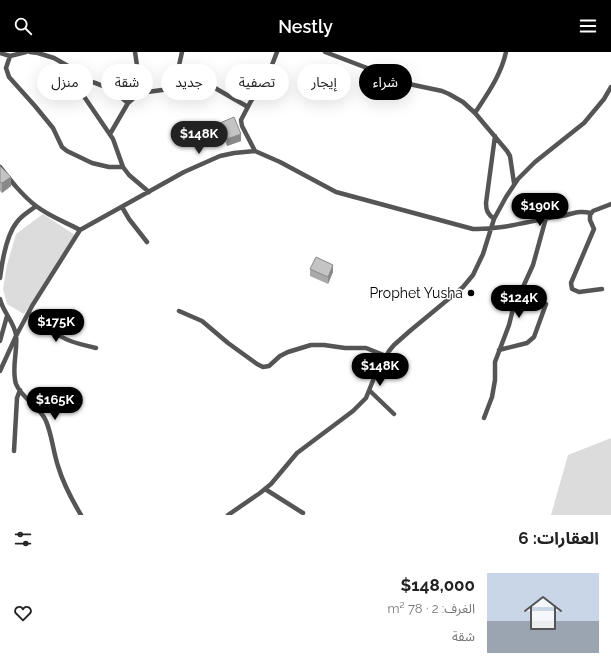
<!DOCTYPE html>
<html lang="ar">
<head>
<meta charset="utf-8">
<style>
  :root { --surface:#fff; --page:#f2f2f2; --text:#222; --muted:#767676; --accent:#000 }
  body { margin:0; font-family:Raleway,"Noto Sans Arabic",sans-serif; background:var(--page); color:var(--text); direction:rtl; height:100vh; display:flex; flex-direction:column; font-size:15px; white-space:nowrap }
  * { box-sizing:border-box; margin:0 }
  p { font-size:13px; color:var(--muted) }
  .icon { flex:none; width:22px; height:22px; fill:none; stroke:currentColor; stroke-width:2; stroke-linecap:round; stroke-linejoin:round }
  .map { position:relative; height:463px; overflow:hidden; direction:ltr }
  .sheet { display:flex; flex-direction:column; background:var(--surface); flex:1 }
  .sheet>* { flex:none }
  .banner { position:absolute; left:12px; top:12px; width:400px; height:36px; direction:rtl; display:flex; gap:8px }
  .price { position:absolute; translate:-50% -34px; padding:0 9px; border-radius:14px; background:var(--accent); color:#fff; font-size:13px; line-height:26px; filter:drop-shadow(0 1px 2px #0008) }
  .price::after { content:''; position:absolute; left:50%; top:24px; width:12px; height:9px; margin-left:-6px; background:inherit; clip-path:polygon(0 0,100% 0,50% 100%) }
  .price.current { background:#222; color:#fff }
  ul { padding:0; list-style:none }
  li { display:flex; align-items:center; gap:12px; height:100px; padding:0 12px }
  li span { display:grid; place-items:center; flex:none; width:112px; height:80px; border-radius:0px; color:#555 }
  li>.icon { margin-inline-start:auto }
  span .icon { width:48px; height:48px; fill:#fffc; stroke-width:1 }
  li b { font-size:17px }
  h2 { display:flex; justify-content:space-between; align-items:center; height:48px; padding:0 12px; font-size:17px }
  .pill { padding:0 14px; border-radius:18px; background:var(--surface); box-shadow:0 4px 16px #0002; font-size:14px; line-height:36px }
  .pill.current { background:var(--accent); color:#fff }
  header { display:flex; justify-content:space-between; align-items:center; height:52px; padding:0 12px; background:var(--accent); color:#fff; font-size:18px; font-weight:600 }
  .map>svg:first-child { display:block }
  .green { fill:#dcdcdc }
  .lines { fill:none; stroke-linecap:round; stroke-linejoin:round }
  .minor { stroke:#555; stroke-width:4.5 }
  .wall { fill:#a9a9a9 }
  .shaded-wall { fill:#898989 }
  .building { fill:#c4c4c4; stroke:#898989 }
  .poi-dot { fill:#000; stroke:#fff; stroke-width:1.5 }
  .labels { text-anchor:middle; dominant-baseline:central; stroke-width:3; stroke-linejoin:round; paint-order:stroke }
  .poi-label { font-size:14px; fill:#000; stroke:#fff; text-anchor:end }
</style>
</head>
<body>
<header><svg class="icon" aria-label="menu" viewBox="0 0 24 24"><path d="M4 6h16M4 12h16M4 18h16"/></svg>Nestly<svg class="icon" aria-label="search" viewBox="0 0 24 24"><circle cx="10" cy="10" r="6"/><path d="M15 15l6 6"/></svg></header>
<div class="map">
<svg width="611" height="463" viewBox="0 0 611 463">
  <rect width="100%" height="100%" fill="#fff"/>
  <path class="green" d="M43,162l32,21 -51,79 -17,-10 -4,-15 4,-24 9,-31z
    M611,386v77h-60l17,-60z"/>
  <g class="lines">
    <path class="minor" d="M30,0l8,1 16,5 14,8 5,5 10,24 30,44 10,28 6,8 20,17
      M135,0l6,41
      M325,0l84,32 33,7 7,3 14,8 12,11c13,-20 26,-38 31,-61
      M0,1l10,3 16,-4
      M10,4l-4,12 3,9 26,29 18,22 9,19 5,4 25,12 17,4h14
      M76,27c20,1 37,11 52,24
      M174,36l8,-36
      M475,61l32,38 3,5 4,27
      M110,82l18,-31 8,-7 11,-4 61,-8 40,23
      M255,99l-13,-25 -1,-6 10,-19 16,-23 10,-26
      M0,115c11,14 22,28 36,39 13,10 29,16 44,24
      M122,155l7,12 18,23
      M494,167c-6,-5 -8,-8 -8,-16l9,-67
      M0,226c2,-16 7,-44 17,-56 5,-7 13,-11 19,-16
      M602,237l-23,3 -7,-3 -1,-6 23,-54 -4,-9v-5l3,-4 18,-7
      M0,247c3,13 14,23 16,36 2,16 -5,33 0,49 6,15 24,22 30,37 6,14 7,30 12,45 5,17 14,34 23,49
      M179,259l23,10 26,22 29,21 6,3 6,-1 11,-10 8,-4 23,-7h13l21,3h21l20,8
      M28,262c7,2 22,3 26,11 2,6 2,9 8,12 9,6 23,8 34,11
      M0,289l7,-25
      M499,298l28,-7 7,-6 12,-33
      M0,319l16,-35 16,-30 48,-76 104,-58 36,-16 14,-3 21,-2 25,11 56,30 137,37c30,1 59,-9 88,-13 13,-2 16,-6 30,-3
      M370,339l24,23
      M484,366l8,-21 3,-17v-18l14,-37 4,-16 20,-44 13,-47
      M14,399l3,-53 3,-8
      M265,437l38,24
      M228,463l32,-22 11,-9 26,-31 56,-42 13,-13 8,-20 15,-27 5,-6 17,-15 52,-43 10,-12 10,-21 11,-35 12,-22 12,-18 17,-17 49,-39 20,-24 7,-12"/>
  </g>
  <path class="wall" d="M220,71l21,18 -14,5 -7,-16z
    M0,114l11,20 -9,7 -2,-2z
    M310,217l23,3 -5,12 -18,-8z"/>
  <path class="shaded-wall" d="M241,82v7l-14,5v-7z
    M11,125v9l-9,7v-10z
    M333,213v7l-5,12v-7z"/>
  <path class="building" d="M234,65l7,17 -14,5 -7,-16z
    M0,114l11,11 -9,6 -2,-1z
    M316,205l17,8 -5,12 -18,-8z"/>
  <circle class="poi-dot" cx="471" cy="241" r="4"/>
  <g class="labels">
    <g class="poi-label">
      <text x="463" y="241">Prophet Yusha</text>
    </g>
  </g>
</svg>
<b class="price current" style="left:199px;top:103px">$148K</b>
<b class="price" style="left:540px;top:175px">$190K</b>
<b class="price" style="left:519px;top:267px">$124K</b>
<b class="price" style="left:56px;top:291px">$175K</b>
<b class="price" style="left:380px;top:335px">$148K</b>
<b class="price" style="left:55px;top:369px">$165K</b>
<div class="banner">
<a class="pill current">شراء</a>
<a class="pill">إيجار</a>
<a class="pill">تصفية</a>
<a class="pill">جديد</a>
<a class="pill">شقة</a>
<a class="pill">منزل</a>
</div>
</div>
<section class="sheet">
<h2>العقارات: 6<svg class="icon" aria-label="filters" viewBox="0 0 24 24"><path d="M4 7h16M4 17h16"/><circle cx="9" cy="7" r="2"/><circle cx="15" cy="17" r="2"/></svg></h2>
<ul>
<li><span style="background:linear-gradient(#c9d6e8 60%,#9aa5b1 0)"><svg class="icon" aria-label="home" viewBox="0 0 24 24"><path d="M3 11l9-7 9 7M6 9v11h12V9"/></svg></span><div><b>$148,000</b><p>الغرف: 2 · 78 m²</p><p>شقة</p></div><svg class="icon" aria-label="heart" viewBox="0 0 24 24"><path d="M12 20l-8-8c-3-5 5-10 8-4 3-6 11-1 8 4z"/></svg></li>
</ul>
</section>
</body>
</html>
